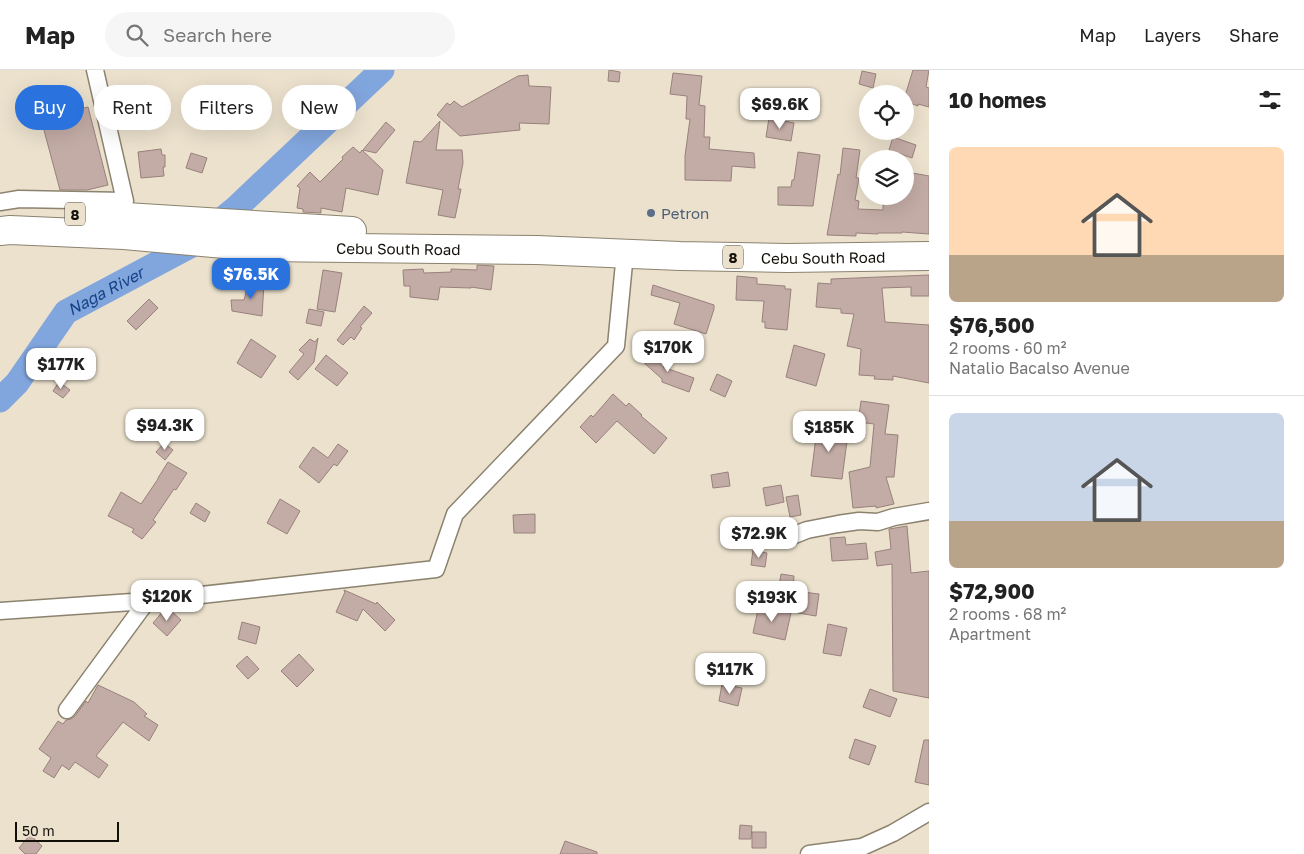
<!DOCTYPE html>
<html lang="en">
<head>
<meta charset="utf-8">
<style>
  :root { --surface:#fff; --page:#f6f6f6; --text:#222; --muted:#767676; --line:#e0e0e0; --accent:#2a72de }
  body { margin:0; font-family:"Golos Text",sans-serif; background:var(--page); color:var(--text); height:100vh; display:flex; flex-direction:column; font-size:19px; white-space:nowrap }
  * { box-sizing:border-box; margin:0 }
  p { font-size:16px; color:var(--muted) }
  .icon { flex:none; width:28px; height:28px; fill:none; stroke:currentColor; stroke-width:2; stroke-linecap:round; stroke-linejoin:round }
  .map { position:relative; flex:1; overflow:hidden }
  .side { display:flex; flex-direction:column; background:var(--surface); width:375px }
  .side>* { flex:none }
  .banner { position:absolute; left:15px; top:15px; width:475px; height:45px; display:flex; gap:10px }
  .tools { position:absolute; left:859px; top:15px; display:grid; gap:10px }
  .tools a { display:grid; place-items:center; width:55px; height:55px; border-radius:50%; background:var(--surface); box-shadow:0 5px 20px #0002; font-size:25px }
  .scale { position:absolute; left:15px; bottom:12px; width:104px; box-sizing:border-box; padding-left:5px; border:2px solid #131009; border-top:0; font-size:14px; line-height:18px; white-space:nowrap; color:#131009; -webkit-text-stroke:4px #ebe1cd; paint-order:stroke }
  .price { position:absolute; translate:-50% -42px; padding:0 11px; border-radius:10px; background:#fff; color:#222; font-size:16px; line-height:32px; filter:drop-shadow(0 1px 2px #0008) }
  .price::after { content:''; position:absolute; left:50%; top:30px; width:15px; height:11px; margin-left:-8px; background:inherit; clip-path:polygon(0 0,100% 0,50% 100%) }
  .price.selected { background:var(--accent); color:#fff }
  ul { padding:0; list-style:none }
  li { display:grid; align-content:center; gap:10px; height:265px; padding:0 20px }
  li+li { border-top:1px solid var(--line) }
  li span { display:grid; place-items:center; height:155px; border-radius:8px; color:#555 }
  li>.icon { margin-inline-start:auto }
  span .icon { width:90px; height:90px; fill:#fffc; stroke-width:1 }
  li b { font-size:21px }
  h2 { display:flex; justify-content:space-between; align-items:center; height:60px; padding:0 20px; font-size:21px }
  .tag { padding:0 18px; border-radius:22px; background:var(--surface); box-shadow:0 5px 20px #0002; font-size:18px; line-height:45px }
  .tag.selected { background:var(--accent); color:#fff }
  header { display:flex; align-items:center; gap:30px; box-sizing:border-box; height:70px; padding:0 25px; background:var(--surface); border-bottom:1px solid var(--line) }
  header strong { font-size:24px }
  nav { display:flex; gap:28px; margin-inline-start:auto; font-size:18px }
  .search { width:350px; height:45px; background:var(--page); display:flex; align-items:center; gap:12px; box-sizing:border-box; padding:0 18px; border-radius:28px; color:var(--muted); font-size:19px }
  main { display:flex; flex:1; min-height:0 }
  .map>svg:first-child { display:block }
  .lines { fill:none; stroke-linecap:round; stroke-linejoin:round }
  .river { stroke:#81a5dd; stroke-width:25 }
  .building { fill:#c4aca6; stroke:#98817c }
  .minor-casing { stroke:#8b826f; stroke-width:19 }
  .trunk-casing { stroke:#8b826f; stroke-width:30 }
  .minor { stroke:#fff; stroke-width:16 }
  .trunk { stroke:#fff; stroke-width:28 }
  .service-dot { fill:#5c6f8a; stroke:#ebe1cd; stroke-width:2 }
  .labels { text-anchor:middle; dominant-baseline:central; stroke-width:4; stroke-linejoin:round; paint-order:stroke }
  .shield { fill:#ebe1cd; stroke:#544f44; stroke-width:1 }
  .shield-label { font-size:14px; font-weight:bold; fill:#131009 }
  .service-label { font-size:15px; fill:#4e5e75; stroke:#ebe1cd; text-anchor:start }
  .street-label { font-size:15px; fill:#131009; stroke:#ebe1cd }
  .water-label { font-size:16px; font-style:italic; fill:#174386; stroke:#ebe1cd }
</style>
</head>
<body>
<header>
<strong>Map</strong>
<div class="search"><svg class="icon" aria-label="search" viewBox="0 0 24 24"><circle cx="10" cy="10" r="6"/><path d="M15 15l6 6"/></svg>Search here</div>
<nav><a>Map</a><a>Layers</a><a>Share</a></nav>
</header>
<main>
<div class="map">
<svg width="929" height="784" viewBox="0 0 929 784">
  <rect width="100%" height="100%" fill="#ebe1cd"/>
  <g class="lines">
    <path class="river" id="s1" d="M0,330l17,-17 49,-71 124,-66 47,-39 145,-137"/>
  </g>
  <path class="building" d="M609,0l11,2 -1,10 -11,-1z
    M913,0h16l-3,17 3,1v19l-11,-3v2l-13,-5v-5z
    M862,1l14,3 -3,14 -14,-4z
    M673,3l29,3 -3,29 6,1 -1,31h6l-1,12 45,4 1,15 -23,-2 -1,15 -46,-1v-24l5,-37h-4l1,-23 -17,-2z
    M528,5l1,11 22,1 -2,37 -30,-1 1,7 -60,6 -23,-21 10,-12 3,2 4,-4 8,6 56,-31z
    M801,33h13v10l-12,1z
    M88,37l20,78 -21,5h-27l-19,-71z
    M769,48l25,5 -3,18 -25,-4z
    M440,51l-4,29h26l1,13 -5,26h3l-6,29 -17,-3 5,-25 -37,-7 8,-42 7,1z
    M386,52l9,8 -19,23 -13,-3z
    M893,67l23,8 -4,13 -23,-8z
    M353,77l7,6 2,-3 21,20 -5,25 -32,-7 -4,24 -21,-4v5l-18,-1v-3l-6,-1 3,-20 -3,-2 13,-14 10,10 23,-23 -1,-2z
    M843,78l17,2 -4,28h3l-4,22 4,1 -1,8 25,1v-14h22v-14l2,-10 22,4v58l-27,-2v1h-24v1l-22,-1v3l-29,-1 11,-61 2,1z
    M161,79l1,6h3v12h-2l1,9 -23,2 -3,-26z
    M798,82l22,3 -7,51 -35,-1v-18h13l1,-7h2z
    M191,83l16,5 -5,15 -16,-5z
    M477,195l17,1 -3,24 -20,-3v1l-31,-1 -2,13 -28,-3v-11h-6l-1,-16 20,-1 1,4 27,-1v-3l26,1z
    M323,200l19,3 -7,39 -18,-3z
    M929,205v21h-18v-9l-29,1 3,34 44,3v58l-36,-7v4l-19,-1 1,-3 -16,-1 2,-26 -14,-3 7,-32 -13,-1v-4l-25,-2 2,-24 13,1v-5z
    M737,206l20,2v6l28,2v3h6l-4,41 -22,-2v-6h-3l2,-21 -28,-1z
    M249,211l15,3 -2,32 -30,-5 -1,-11h13z
    M653,215l61,20v4l-8,25 -32,-10 6,-21 -29,-8z
    M149,229l9,9 -22,22 -9,-9z
    M364,236l8,7 -12,14 2,1 -8,12 -3,-3 -8,8 -6,-5z
    M309,239l15,3 -3,14 -15,-3z
    M318,268l-4,24 -16,18 -9,-8 15,-18 -5,-4 11,-11 5,3z
    M251,269l25,17 -15,22 -24,-15z
    M794,275l31,9 -9,32 -30,-9z
    M655,280l13,12 -5,5 31,11 -5,14 -27,-10v-3l-21,-19 4,1z
    M326,285l22,18 -11,13 -22,-17z
    M717,304l15,7 -7,16 -15,-7z
    M59,312l11,8 -7,8 -10,-7z
    M613,324l13,12 3,-3 13,12 -1,1 26,22 -13,16 -37,-33 -21,22 -16,-16 11,-12 2,2z
    M861,331l28,4 -4,29 13,1 -4,42h-8l8,27 -18,4v-2l-23,2 -4,-36 21,-5 4,-43 -16,-2z
    M825,352l19,7 -4,11 7,1 -5,38 -31,-3 5,-39 4,1z
    M164,373l9,7 -8,10 -9,-8z
    M338,374l10,7 -11,15 -3,-2 -15,19 -20,-16 14,-20 15,11z
    M168,392l19,11 -11,17 -2,-1 -21,31 3,2 -14,17 -10,-7 2,-3 -26,-13 13,-24 20,12 17,-25v-1z
    M728,402l2,14 -17,2 -2,-13z
    M781,415l3,17 -18,4 -3,-18z
    M798,425l3,20 -11,2 -4,-20z
    M280,429l20,12 -13,23 -20,-11z
    M196,433l14,9 -5,10 -15,-9z
    M535,444v19h-21l-1,-18z
    M907,456l4,47 18,-2v127l-36,-7 -1,-127 -15,2 -2,-14 16,-3 -2,-20z
    M845,467l1,8 20,-2 2,16 -36,2 -2,-23z
    M753,480l14,3 -2,14 -14,-2z
    M781,504l13,2 -1,12 -14,-2z
    M344,520l32,14 1,-2 18,18 -10,11 -22,-22 -6,12 -21,-9 9,-20 -1,-1z
    M795,521l24,3 -3,22 -24,-4z
    M759,535l32,8 -6,27 -32,-7z
    M165,539h4l12,11 -14,16 -14,-13z
    M242,552l18,5 -4,17 -18,-5z
    M828,554l19,4 -6,28 -18,-3z
    M299,584l15,16 -17,17 -16,-16z
    M247,586l12,13 -11,10 -12,-13z
    M705,588l22,5 -5,21 -21,-5z
    M722,614l20,4 -4,18 -19,-5z
    M98,615l36,17 13,12 -3,2 14,9 -9,16 -26,-19 -27,34 12,9 -9,13 -24,-16 -6,8 -7,-5 -8,13 -11,-7 8,-13 -12,-9 19,-28 5,3 3,-4 5,-1 4,-3 11,-15 2,2z
    M870,619l27,10 -7,18 -27,-10z
    M855,669l21,7 -7,19 -20,-7z
    M924,670h5v45l-14,-3z
    M740,755l12,1 -1,13h-12z
    M752,762h14v16h-14z
    M30,765l12,11 -6,8h-11l-6,-6z
    M565,771l32,11v2h-37z"/>
  <g class="lines">
    <g class="minor-casing">
      <path id="minor" d="M0,132l19,-3 106,2 -30,-131
        M770,469l17,-1 20,-8 31,-6 21,-3 19,1 16,-5 35,-6
        M0,541l147,-10
        M67,640l80,-109 289,-32 19,-55 161,-168 9,-93
        M809,784l53,-7 31,-14 36,-21"/>
    </g>
    <g class="trunk-casing">
      <g id="trunk">
        <path d="M93,145l259,16"/>
        <path id="s2" d="M0,161l10,-1 114,5 134,12 279,3 143,6 107,2 142,-2"/>
      </g>
    </g>
    <use href="#minor" class="minor"/>
    <use href="#trunk" class="trunk"/>
  </g>
  <circle class="service-dot" cx="651" cy="143" r="5"/>
  <g class="labels">
    <g class="shield">
      <rect x="65" y="132.5" width="20" height="23" rx="4"/>
      <rect x="723" y="175.5" width="20" height="23" rx="4"/>
    </g>
    <g class="shield-label">
      <text x="75" y="144">8</text>
      <text x="733" y="187">8</text>
    </g>
    <g class="service-label">
      <text x="661" y="143">Petron</text>
    </g>
    <g class="street-label">
      <text stroke="none"><textPath href="#s2" startOffset="399">Cebu South Road</textPath></text>
      <text stroke="none"><textPath href="#s2" startOffset="824">Cebu South Road</textPath></text>
    </g>
    <g class="water-label">
      <text stroke="none"><textPath href="#s1" startOffset="155">Naga River</textPath></text>
    </g>
  </g>
</svg>
<div class="tools">
<a><svg class="icon" aria-label="locate" viewBox="0 0 24 24"><circle cx="12" cy="12" r="6"/><path d="M12 2v4M12 18v4M2 12h4M18 12h4"/></svg></a>
<a><svg class="icon" aria-label="layers" viewBox="0 0 24 24"><path d="M12 4l9 5-9 5-9-5zM3 14l9 5 9-5"/></svg></a>
</div>
<div class="scale">50 m</div>
<b class="price" style="left:780px;top:60px">$69.6K</b>
<b class="price selected" style="left:251px;top:230px">$76.5K</b>
<b class="price" style="left:668px;top:303px">$170K</b>
<b class="price" style="left:61px;top:320px">$177K</b>
<b class="price" style="left:165px;top:381px">$94.3K</b>
<b class="price" style="left:829px;top:383px">$185K</b>
<b class="price" style="left:759px;top:489px">$72.9K</b>
<b class="price" style="left:167px;top:552px">$120K</b>
<b class="price" style="left:772px;top:553px">$193K</b>
<b class="price" style="left:730px;top:625px">$117K</b>
<div class="banner">
<a class="tag selected">Buy</a>
<a class="tag">Rent</a>
<a class="tag">Filters</a>
<a class="tag">New</a>
</div>
</div>
<section class="side">
<h2>10 homes<svg class="icon" aria-label="filters" viewBox="0 0 24 24"><path d="M4 7h16M4 17h16"/><circle cx="9" cy="7" r="2"/><circle cx="15" cy="17" r="2"/></svg></h2>
<ul>
<li><span style="background:linear-gradient(#ffd9b3 70%,#b9a48a 0)"><svg class="icon" aria-label="home" viewBox="0 0 24 24"><path d="M3 11l9-7 9 7M6 9v11h12V9"/></svg></span><div><b>$76,500</b><p>2 rooms · 60 m²</p><p>Natalio Bacalso Avenue</p></div></li>
<li><span style="background:linear-gradient(#c9d6e8 70%,#b9a48a 0)"><svg class="icon" aria-label="home" viewBox="0 0 24 24"><path d="M3 11l9-7 9 7M6 9v11h12V9"/></svg></span><div><b>$72,900</b><p>2 rooms · 68 m²</p><p>Apartment</p></div></li>
</ul>
</section>
</main>
</body>
</html>
